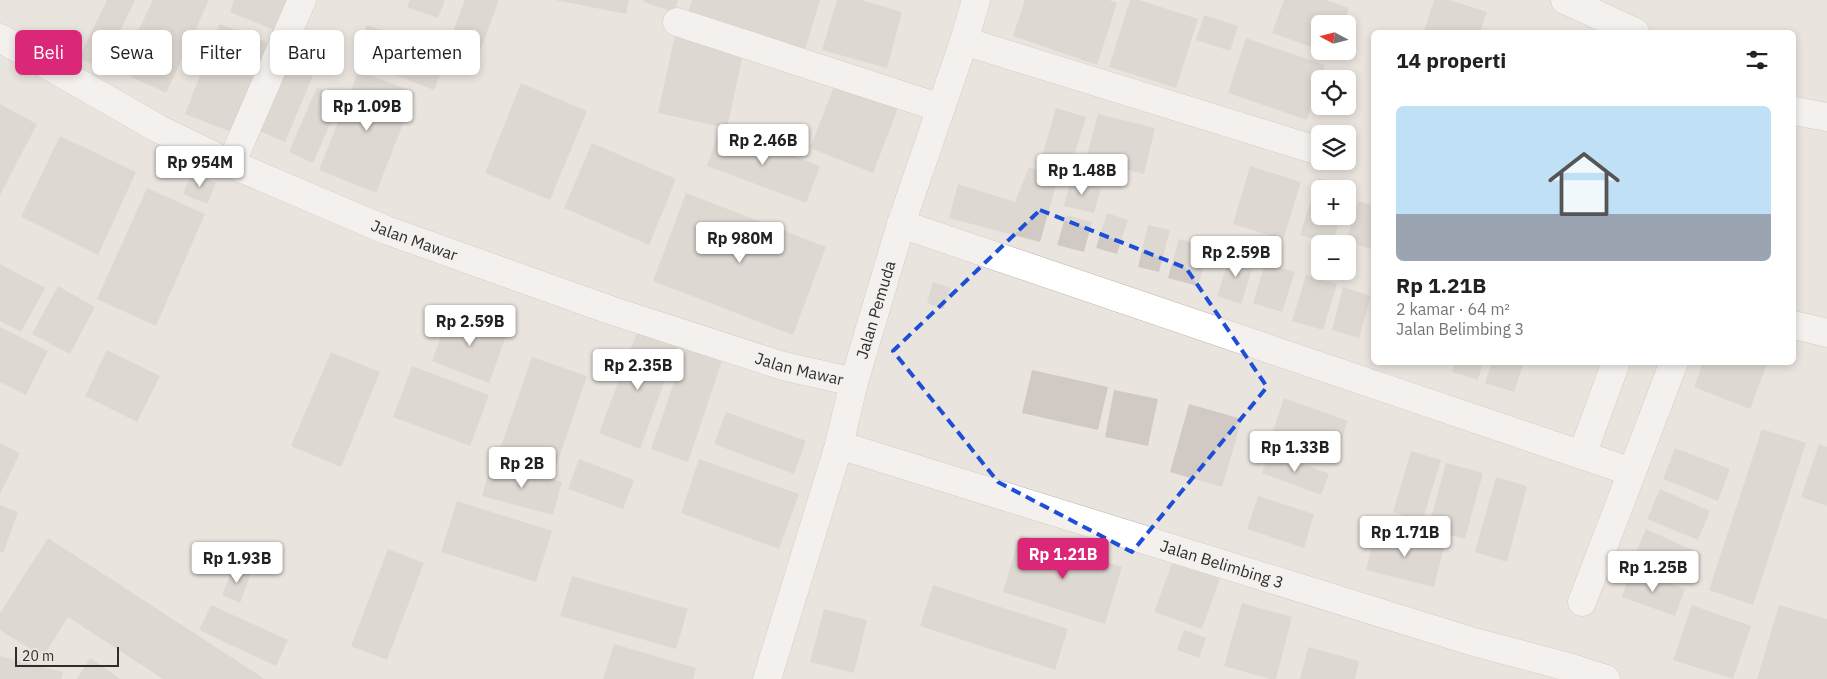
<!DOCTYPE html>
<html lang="id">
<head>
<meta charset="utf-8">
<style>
  :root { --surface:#fff; --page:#f6f6f6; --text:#202124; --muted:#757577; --line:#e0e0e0; --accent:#db2777 }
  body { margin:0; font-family:"IBM Plex Sans",sans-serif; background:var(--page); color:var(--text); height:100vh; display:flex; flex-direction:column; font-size:19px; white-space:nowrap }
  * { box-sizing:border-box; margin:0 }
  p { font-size:16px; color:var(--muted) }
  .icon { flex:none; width:28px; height:28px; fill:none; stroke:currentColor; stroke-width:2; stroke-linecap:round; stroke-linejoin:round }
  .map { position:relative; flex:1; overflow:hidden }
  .details { position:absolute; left:1371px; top:30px; width:425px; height:335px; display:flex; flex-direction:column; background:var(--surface); border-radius:8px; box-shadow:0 2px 8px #0003 }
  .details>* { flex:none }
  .banner { position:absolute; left:15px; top:30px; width:475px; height:45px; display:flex; gap:10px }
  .needle { width:32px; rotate:277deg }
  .buttons { position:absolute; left:1311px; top:15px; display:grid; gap:10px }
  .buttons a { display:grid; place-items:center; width:45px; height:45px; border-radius:8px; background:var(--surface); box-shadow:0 2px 8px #0003; font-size:25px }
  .scale { position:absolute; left:15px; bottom:12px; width:104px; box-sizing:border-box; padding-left:5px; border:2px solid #302e2c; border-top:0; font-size:14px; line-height:18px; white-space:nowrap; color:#302e2c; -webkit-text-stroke:4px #eae4de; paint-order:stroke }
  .price { position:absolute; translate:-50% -42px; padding:0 11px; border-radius:5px; background:#fff; color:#222; font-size:16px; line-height:32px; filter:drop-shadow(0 1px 2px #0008) }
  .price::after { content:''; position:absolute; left:50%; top:30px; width:15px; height:11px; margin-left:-8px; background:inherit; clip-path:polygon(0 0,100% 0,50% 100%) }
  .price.current { background:var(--accent); color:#fff }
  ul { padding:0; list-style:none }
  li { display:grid; align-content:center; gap:10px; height:265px; padding:0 25px }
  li+li { border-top:1px solid var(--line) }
  li span { display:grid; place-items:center; height:155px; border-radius:8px; color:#555 }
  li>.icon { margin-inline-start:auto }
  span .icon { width:90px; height:90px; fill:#fffc; stroke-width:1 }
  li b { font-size:21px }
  h2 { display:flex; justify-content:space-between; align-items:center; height:60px; padding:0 25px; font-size:21px }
  .tag { padding:0 18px; border-radius:8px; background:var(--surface); box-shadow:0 2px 8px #0003; font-size:18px; line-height:45px }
  .tag.current { background:var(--accent); color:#fff }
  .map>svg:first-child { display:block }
  .building { fill:#d1cac4 }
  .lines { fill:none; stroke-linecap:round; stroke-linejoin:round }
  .street-casing { stroke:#b9b3ad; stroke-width:29 }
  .street { stroke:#fff; stroke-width:28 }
  .marked { fill:none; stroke:#1d4ed8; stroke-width:4; stroke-dasharray:10 6; stroke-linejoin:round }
  .labels { text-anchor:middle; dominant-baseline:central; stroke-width:4.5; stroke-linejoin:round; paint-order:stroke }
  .street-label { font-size:16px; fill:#302e2c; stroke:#eae4de }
</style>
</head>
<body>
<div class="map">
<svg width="1827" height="679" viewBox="0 0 1827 679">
  <rect width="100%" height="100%" fill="#eae4de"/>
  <path class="building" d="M107,0h28l-33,69 -23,-11z
    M153,0h56l-43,93 -47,-22z
    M234,0h66l-14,35 -56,-23z
    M410,0h35l-7,18 -31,-11z
    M465,0h34l-22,59 -30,-12z
    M555,0h74l-3,14z
    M644,0h34l-4,12 -31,-10z
    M692,0h128l-16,53 -117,-36z
    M837,0h24l41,12 -15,56 -65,-18z
    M1025,0h84l8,3 -20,62 -84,-29z
    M1130,0h9l59,19 -22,69 -67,-21z
    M1284,0h42l23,8 -5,16h-24v26l-48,-17z
    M1434,0h15l38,12 -7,20h-56z
    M1204,15l34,11 -8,25 -34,-11z
    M220,24l54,21 -35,90 -54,-21z
    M367,25l81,31 -14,34 -80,-31z
    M675,35l69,15 -17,78 -69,-15z
    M1246,38l79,27 -18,55 -79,-27z
    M295,48l25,11 -35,83 -25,-11z
    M359,70l56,23 -39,100 -57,-23z
    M521,83l66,28 -37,89 -65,-27z
    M835,84l63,24 -25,65 -63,-25z
    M317,87l24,11 -28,65 -24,-11z
    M0,104l37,20 -37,71z
    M1056,108l30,9 -16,52 -29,-9z
    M1098,114l57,14 -11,46 -58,-15z
    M720,128l100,38 -14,37 -99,-37z
    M60,136l76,36 -38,83 -77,-38z
    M592,143l84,36 -27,66 -85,-37z
    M1250,166l51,16 -18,58 -50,-16z
    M1029,167l29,11 -18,64 -91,-24 9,-34 57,18z
    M192,173l24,10 -9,21 -24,-10z
    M1318,178l35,10 -4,1 -1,4v-4h-28v27h21l-9,28 -32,-9z
    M1071,179l30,9 -7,25 -30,-7z
    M147,188l58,26 -49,112 -59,-27z
    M686,193l140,54 -33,88 -140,-54z
    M1358,201l16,5v37l-2,6 -26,-8z
    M1107,213l21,7 -11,34 -21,-6z
    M1066,215l26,7 -8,30 -27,-7z
    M1148,225l22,5 -11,42 -21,-5z
    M1179,239l30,8 -11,39 -30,-8z
    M1231,252l24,8 -14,44 -24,-8z
    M1265,263l30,9 -13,40 -29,-9z
    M0,264l45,24 -24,44 -21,-11z
    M1306,275l31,9 -14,46 -31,-9z
    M933,282l18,6 -8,21 -16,-6z
    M58,286l37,21 -25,47 -38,-20z
    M1343,287l28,9 -12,42 -27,-8z
    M450,312l57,21 -18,50 -57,-22z
    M0,327l48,24 -22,44 -26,-13z
    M637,332l40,15 -37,102 -41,-16z
    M687,345l36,13 -35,104 -37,-13z
    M107,350l53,26 -23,46 -52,-26z
    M331,352l49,20 -39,95 -50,-21z
    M532,357l55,19 -33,96 -55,-20z
    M1455,362h28l-5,18 -26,-8z
    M1492,362h32l-10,30 -29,-9z
    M1703,362h61l3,2 -17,45 -56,-22z
    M412,366l77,29 -19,51 -77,-29z
    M1032,370l76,17 -10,43 -76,-17z
    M1114,390l44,9 -10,47 -43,-9z
    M1284,398l64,23 -14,38 -63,-22z
    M1189,404l53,15 -20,68 -52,-15z
    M726,412l80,29 -12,33 -80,-30z
    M1762,429l44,14 -53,162 -44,-15z
    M0,443l20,10 -20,41z
    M1819,444l8,3v59l-26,-9z
    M1675,448l55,21 -12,32 -55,-22z
    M1270,451l59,23 -8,21 -59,-22z
    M1411,451l30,9 -19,62 -29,-10z
    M579,459l55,21 -11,29 -55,-20z
    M699,459l100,35 -20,55 -98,-36z
    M492,462l70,20 -9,33 -71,-19z
    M1446,463l37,10 -18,66 -37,-10z
    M1496,477l31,9 -20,76 -32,-10z
    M1660,489l50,22 -12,29 -51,-21z
    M1258,496l56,18 -10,34 -57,-19z
    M457,501l95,30 -16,51 -95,-30z
    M0,505l18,7 -15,41 -3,-1z
    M1646,529l55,25 -10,23 -55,-25z
    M1376,530l68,17 -10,40 -68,-17z
    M1020,535l102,32 -17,57 -102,-32z
    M48,538l217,141h-102l-95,-62 -25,40 -43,-27v-17z
    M388,549l36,14 -37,97 -36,-14z
    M1174,558l47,18 -19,53 -48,-17z
    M234,565l17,8 -11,30 -18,-8z
    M1631,569l54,20 -10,27 -53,-19z
    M572,576l116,33 -12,40 -116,-33z
    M933,585l135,44 -13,41 -135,-44z
    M1242,603l50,14 -16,62h-6l-46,-13z
    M211,605l77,35 -12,26 -77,-36z
    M1692,605l59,21 -18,53 -60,-19z
    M1779,605l48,14v60h-70z
    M824,609l43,11 -13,53 -44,-11z
    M1184,630l22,8 -7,20 -22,-8z
    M614,644l82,24 -3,11h-90z
    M1308,647l51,14 -4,18h-55z
    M0,656l63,16 -2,7h-61z
    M90,658l31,21h-44z"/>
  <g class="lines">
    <g class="street-casing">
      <g id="street">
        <path d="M1565,0l70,32"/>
        <path d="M677,22l264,86"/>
        <path id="s1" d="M0,38l159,91 72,35 155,66 224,80 173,56 71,16"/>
        <path d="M964,41l352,109"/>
        <path d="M1794,111l33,6"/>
        <path d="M231,164l71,-164"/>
        <path d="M901,224l731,248 -50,130"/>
        <path d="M1794,325l33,8"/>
        <path id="s2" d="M839,445l635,197 98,26 34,11"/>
        <path d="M1582,455l34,-93"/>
        <path d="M1632,472l42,-110"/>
        <path id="s3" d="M767,679l72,-234 15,-63 47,-158 63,-183 12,-41"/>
      </g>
    </g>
    <use href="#street" class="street"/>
  </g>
  <path d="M0 0H1827V679H0ZM1040,210l146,58 81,119 -135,165 -134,-70 -105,-131z" fill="#eae4de" fill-opacity=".55" fill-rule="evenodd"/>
  <path class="marked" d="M1040,210l146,58 81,119 -135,165 -134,-70 -105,-131z"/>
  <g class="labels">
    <g class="street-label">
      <text stroke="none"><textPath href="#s1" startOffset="462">Jalan Mawar</textPath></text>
      <text stroke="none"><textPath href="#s3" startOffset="385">Jalan Pemuda</textPath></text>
      <text stroke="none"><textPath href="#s1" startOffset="868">Jalan Mawar</textPath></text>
      <text stroke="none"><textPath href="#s2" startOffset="401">Jalan Belimbing 3</textPath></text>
    </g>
  </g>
</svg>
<div class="buttons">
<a><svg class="needle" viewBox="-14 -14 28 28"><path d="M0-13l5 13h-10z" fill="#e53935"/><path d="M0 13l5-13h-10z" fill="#757577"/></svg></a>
<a><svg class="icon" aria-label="locate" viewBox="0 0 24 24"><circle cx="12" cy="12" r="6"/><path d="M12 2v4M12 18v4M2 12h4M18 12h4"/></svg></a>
<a><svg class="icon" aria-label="layers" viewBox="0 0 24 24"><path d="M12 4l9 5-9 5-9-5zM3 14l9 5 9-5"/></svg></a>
<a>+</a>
<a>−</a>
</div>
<div class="scale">20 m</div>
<b class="price" style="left:367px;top:132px">Rp 1.09B</b>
<b class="price" style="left:763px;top:166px">Rp 2.46B</b>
<b class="price" style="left:200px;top:188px">Rp 954M</b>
<b class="price" style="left:1082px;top:196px">Rp 1.48B</b>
<b class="price" style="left:740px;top:264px">Rp 980M</b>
<b class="price" style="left:1236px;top:278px">Rp 2.59B</b>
<b class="price" style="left:470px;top:347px">Rp 2.59B</b>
<b class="price" style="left:638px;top:391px">Rp 2.35B</b>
<b class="price" style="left:1295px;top:473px">Rp 1.33B</b>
<b class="price" style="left:522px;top:489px">Rp 2B</b>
<b class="price" style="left:1405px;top:558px">Rp 1.71B</b>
<b class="price current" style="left:1063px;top:580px">Rp 1.21B</b>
<b class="price" style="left:237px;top:584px">Rp 1.93B</b>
<b class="price" style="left:1653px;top:593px">Rp 1.25B</b>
<div class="banner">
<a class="tag current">Beli</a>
<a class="tag">Sewa</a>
<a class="tag">Filter</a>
<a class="tag">Baru</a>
<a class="tag">Apartemen</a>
</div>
<section class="details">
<h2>14 properti<svg class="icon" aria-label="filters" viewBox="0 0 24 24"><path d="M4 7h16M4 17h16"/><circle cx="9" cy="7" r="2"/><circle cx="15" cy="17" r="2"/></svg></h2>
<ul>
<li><span style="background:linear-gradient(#bfe0f5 70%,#9aa5b1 0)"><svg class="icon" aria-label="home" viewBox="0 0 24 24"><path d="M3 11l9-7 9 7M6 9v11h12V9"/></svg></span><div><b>Rp 1.21B</b><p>2 kamar · 64 m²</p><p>Jalan Belimbing 3</p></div></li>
</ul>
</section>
</div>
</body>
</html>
